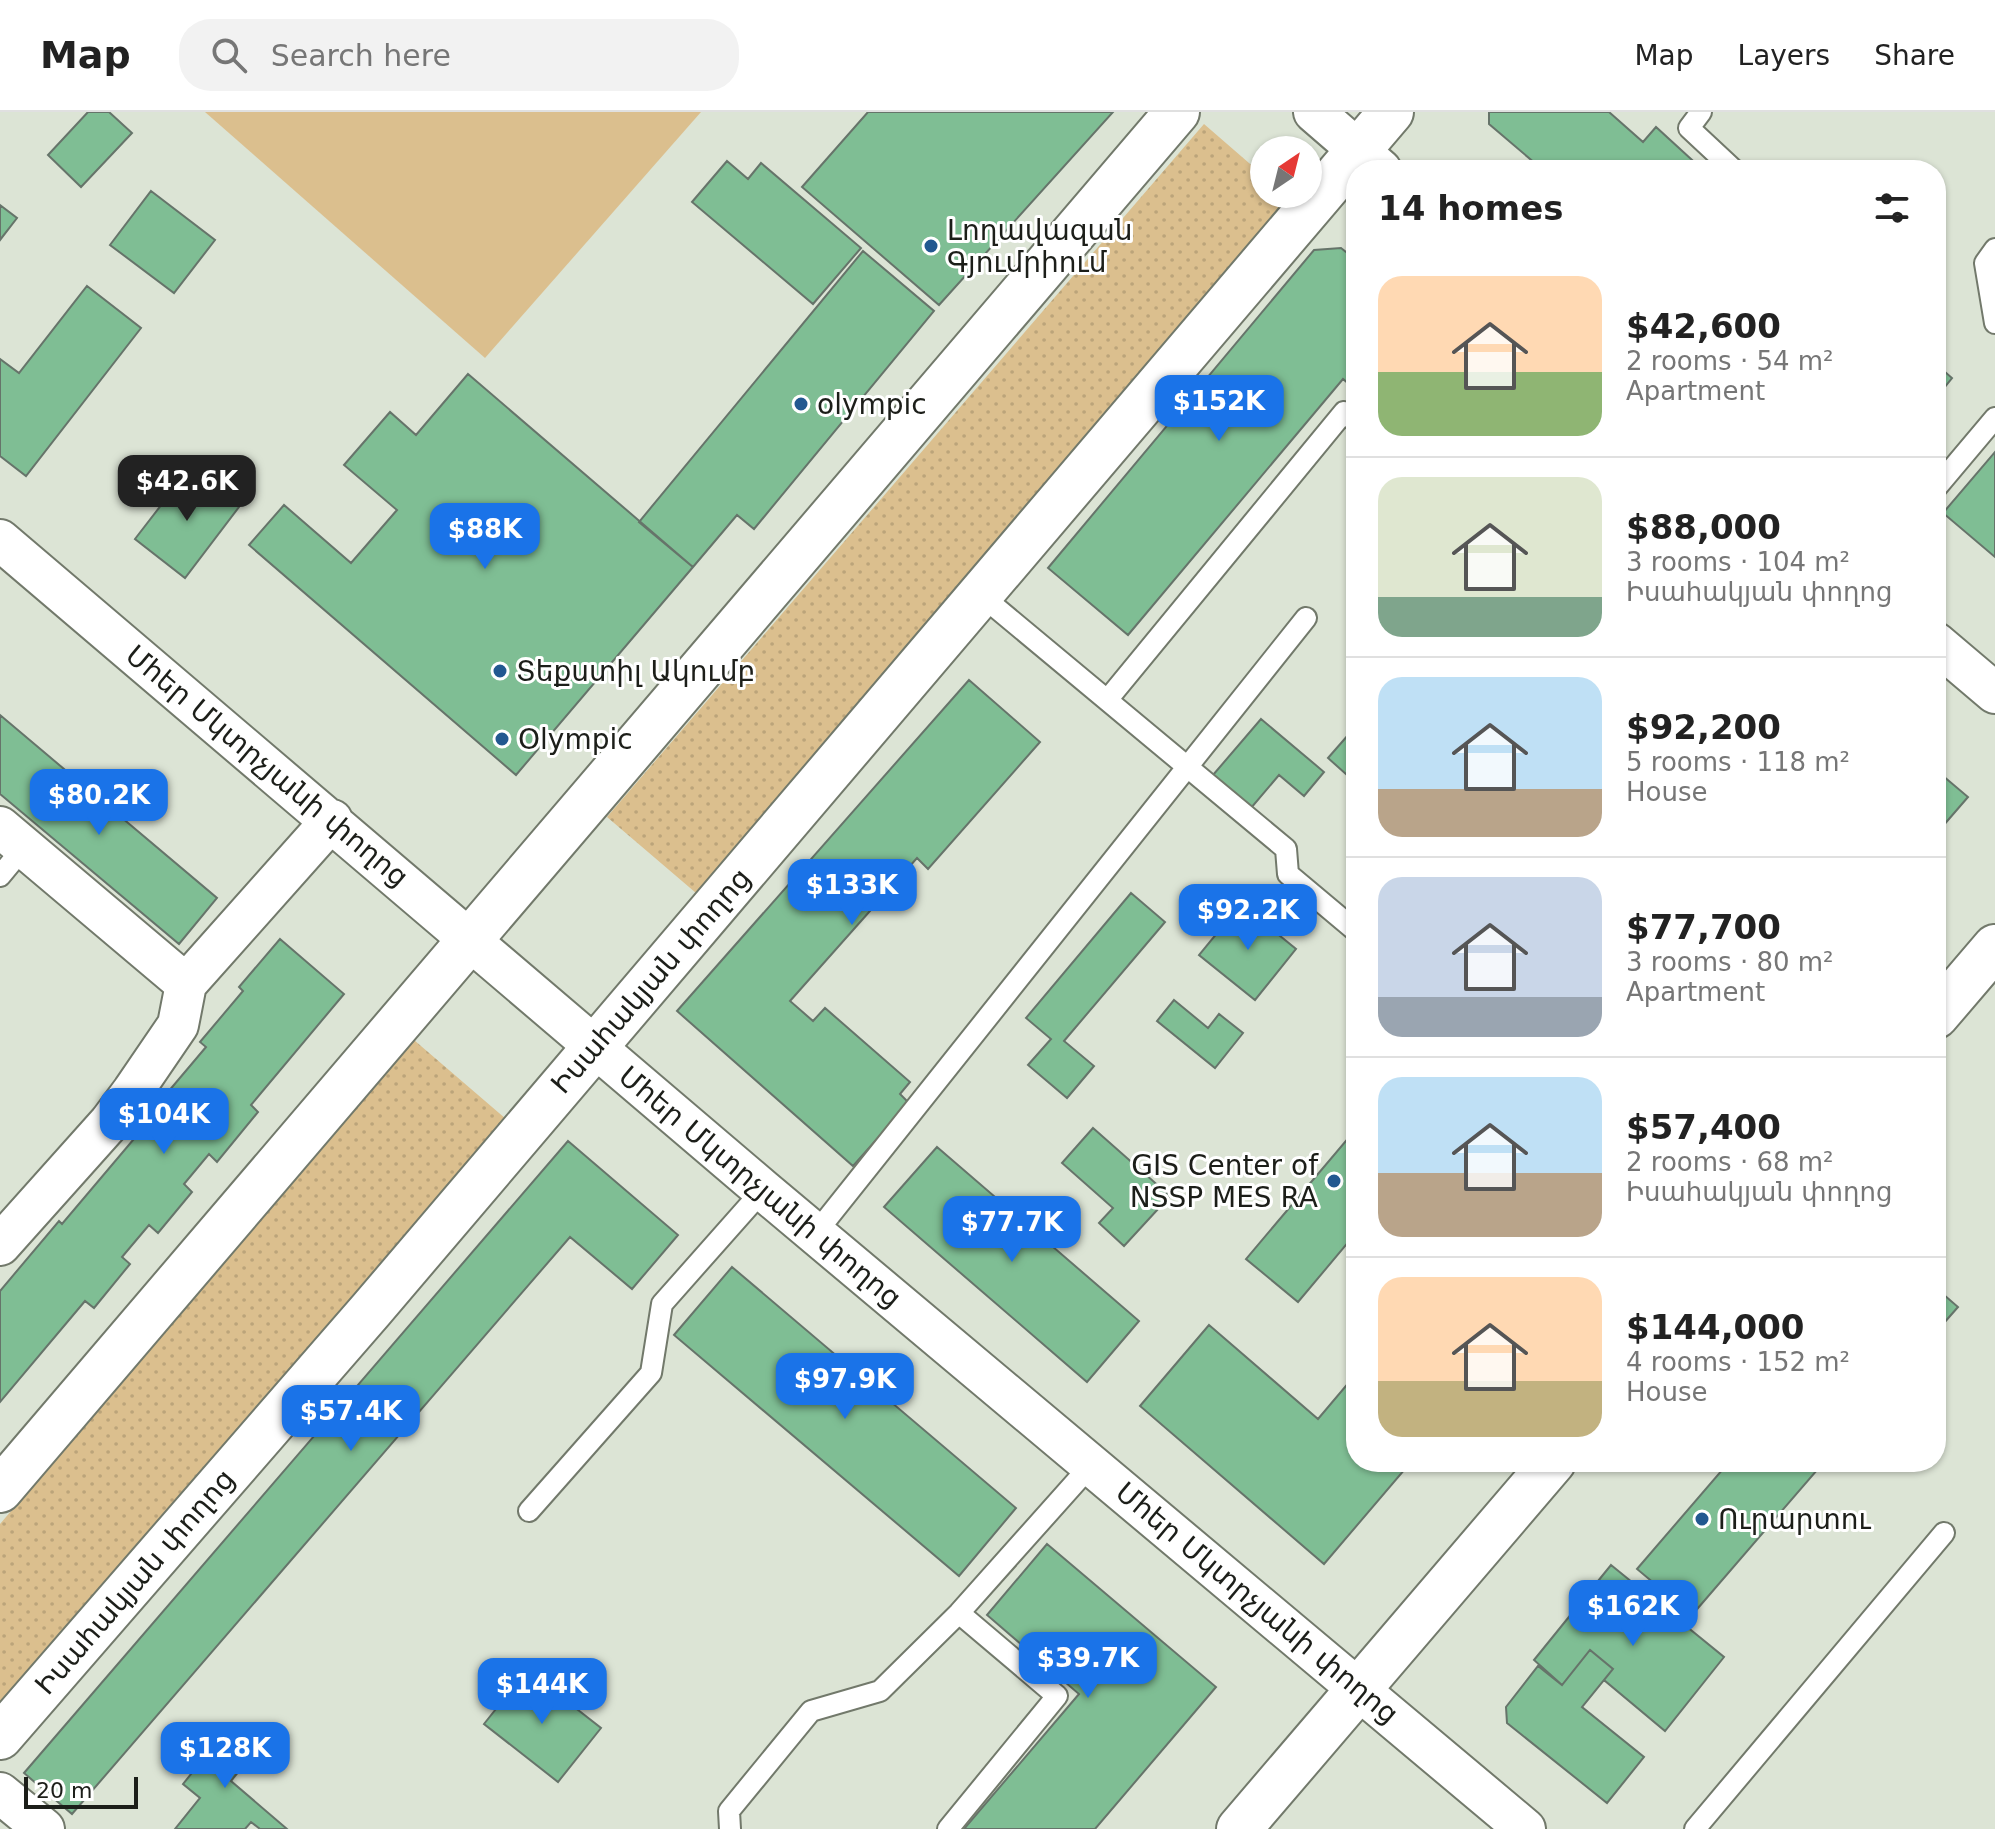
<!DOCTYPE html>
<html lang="en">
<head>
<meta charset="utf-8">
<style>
  :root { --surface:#fff; --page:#f2f2f2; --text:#222; --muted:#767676; --line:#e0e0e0; --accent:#1a73e8 }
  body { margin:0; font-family:"DejaVu Sans","Noto Sans Armenian",sans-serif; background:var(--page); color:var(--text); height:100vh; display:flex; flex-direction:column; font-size:30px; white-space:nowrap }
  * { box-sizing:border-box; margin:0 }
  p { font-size:26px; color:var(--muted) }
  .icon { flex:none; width:44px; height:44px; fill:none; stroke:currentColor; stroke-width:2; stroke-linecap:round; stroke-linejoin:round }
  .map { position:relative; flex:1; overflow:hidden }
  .sheet { position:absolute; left:1346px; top:48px; width:600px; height:1312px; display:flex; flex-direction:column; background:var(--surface); border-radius:32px; box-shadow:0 2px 6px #0004 }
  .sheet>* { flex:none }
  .needle { width:52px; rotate:35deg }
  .tools { position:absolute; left:1250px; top:24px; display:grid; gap:16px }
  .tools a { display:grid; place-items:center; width:72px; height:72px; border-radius:50%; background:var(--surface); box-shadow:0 2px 6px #0004; font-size:40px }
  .scale { position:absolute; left:24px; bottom:20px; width:114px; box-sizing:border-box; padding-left:8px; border:4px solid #1c1e19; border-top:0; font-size:22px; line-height:28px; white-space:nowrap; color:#1c1e19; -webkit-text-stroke:6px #fff; paint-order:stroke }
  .price { position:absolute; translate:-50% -68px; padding:0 18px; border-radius:16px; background:var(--accent); color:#fff; font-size:26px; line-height:52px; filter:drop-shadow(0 2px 4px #0008) }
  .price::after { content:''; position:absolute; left:50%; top:48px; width:24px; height:18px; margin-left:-12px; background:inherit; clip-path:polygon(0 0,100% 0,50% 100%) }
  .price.current { background:#222; color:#fff }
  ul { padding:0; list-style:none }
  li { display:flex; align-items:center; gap:24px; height:200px; padding:0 32px }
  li+li { border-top:2px solid var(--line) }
  li span { display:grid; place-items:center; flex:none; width:224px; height:160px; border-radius:24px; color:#555 }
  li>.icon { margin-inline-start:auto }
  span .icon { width:96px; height:96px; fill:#fffc; stroke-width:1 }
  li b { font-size:34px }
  h2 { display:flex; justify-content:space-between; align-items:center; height:96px; padding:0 32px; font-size:34px }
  header { display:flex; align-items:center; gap:48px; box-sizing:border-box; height:112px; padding:0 40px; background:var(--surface); border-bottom:2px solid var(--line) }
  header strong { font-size:38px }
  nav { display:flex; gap:44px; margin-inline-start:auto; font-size:28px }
  .search { width:560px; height:72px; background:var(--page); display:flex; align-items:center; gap:20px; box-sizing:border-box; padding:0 28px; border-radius:32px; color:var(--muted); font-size:30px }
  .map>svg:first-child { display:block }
  .park { fill:url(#park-dots) }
  .pitch { fill:#dbbf8e }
  .building { fill:#7fbe94; stroke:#66746a; stroke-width:2 }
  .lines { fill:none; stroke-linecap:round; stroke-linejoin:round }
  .lane-casing { stroke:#72796b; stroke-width:24 }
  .street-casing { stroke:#72796b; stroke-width:44 }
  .secondary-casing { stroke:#72796b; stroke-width:48 }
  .highway-casing { stroke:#72796b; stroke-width:48 }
  .lane { stroke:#fff; stroke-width:20 }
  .street { stroke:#fff; stroke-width:40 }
  .secondary { stroke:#fff; stroke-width:44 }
  .highway { stroke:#fff; stroke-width:44 }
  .poi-dot { fill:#225890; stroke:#fff; stroke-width:3 }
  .labels { text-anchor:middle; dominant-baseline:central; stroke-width:6; stroke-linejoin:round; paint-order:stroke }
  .poi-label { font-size:28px; fill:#1c1e19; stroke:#fff; text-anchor:start }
  .street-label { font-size:28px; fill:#1c1e19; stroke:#fff }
</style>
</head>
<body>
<header>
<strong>Map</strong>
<div class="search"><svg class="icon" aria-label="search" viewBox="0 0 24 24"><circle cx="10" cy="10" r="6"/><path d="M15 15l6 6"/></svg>Search here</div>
<nav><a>Map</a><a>Layers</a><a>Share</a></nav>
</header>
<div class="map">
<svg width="1995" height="1717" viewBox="0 0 1995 1717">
  <defs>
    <pattern id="park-dots" width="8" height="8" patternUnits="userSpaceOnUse" patternTransform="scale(2)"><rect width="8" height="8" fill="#dbbf8e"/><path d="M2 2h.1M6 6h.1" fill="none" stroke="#bba47a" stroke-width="1.8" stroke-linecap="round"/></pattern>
  </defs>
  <rect width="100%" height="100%" fill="#dce4d5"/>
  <path class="park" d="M1204,12l60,52v18h21l7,6 -596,693 -89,-76z
    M414,928l92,79 -506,591v-186z"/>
  <path class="pitch" d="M205,0h496l-216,246z"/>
  <path class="building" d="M88,0h21l23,21 -51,54 -33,-32z
    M868,0h245l-174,193 -137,-118z
    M1489,0h120l34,30 13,-15 47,43h-160l-54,-46z
    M727,49l21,18 13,-16 100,85 -48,56 -121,-102z
    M151,79l64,49 -41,53 -64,-48z
    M0,93l17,13 -17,22z
    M1341,136l15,12v130l-13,-11 -215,256 -80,-67 266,-318z
    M863,139l71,60 -180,218 -17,-14 -44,52 -54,-45z
    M87,174l54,42 -115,148 -26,-20v-97l19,14z
    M1936,252l16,14 -16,20z
    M468,262l225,193 -177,208 -267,-230 35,-40 67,58 46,-53 -53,-45 46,-53 26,23z
    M1995,340v105l-52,-44z
    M189,357l50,38 -54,71 -50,-39z
    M969,568l71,62 -112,127 -11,-11 -127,143 23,20 12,-13 85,74 -10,12 9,9 -56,63 -176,-155z
    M0,603l217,183 -38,46 -179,-150z
    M1261,607l63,53 -20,24 -25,-21 -28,33 -38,-33z
    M1356,614v57l-28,-25z
    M1936,658l32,27 -32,37z
    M1131,781l34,29 -101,119 30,25 -27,32 -39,-33 23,-26 -25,-21z
    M1241,792l55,45 -41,51 -56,-45z
    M280,827l64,55 -93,111 7,7 -41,50 -8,-8 -25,30 8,8 -34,41 -9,-8 -27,32 8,7 -36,44 -9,-7 -85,101v-111l59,-70 3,3 110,-130 -4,-2 38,-45 -6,-5 43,-51 -4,-4z
    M1174,888l34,28 11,-14 24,19 -28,35 -58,-47z
    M1093,1016l77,68 -46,50 -25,-23 14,-15 -51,-45z
    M1356,1017v104l-58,69 -52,-43z
    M568,1029l110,94 -46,54 -62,-52 -498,577 -48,-41z
    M937,1035l202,174 -52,61 -203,-175z
    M732,1155l284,241 -57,68 -285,-241z
    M1936,1176l22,19 -22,25z
    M1209,1213l109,94 38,-45v88h55l-87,102 -184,-158z
    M1729,1350h95l-132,153 -55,-46z
    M1047,1432l169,143 -121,142h-131l115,-135 -92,-79z
    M1611,1453l113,92 -59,74 -61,-51 9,-11 -23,-19 -28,35 -28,-25z
    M1590,1538l23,19 -31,38 62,50 -37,46 -100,-80 -1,-16 32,-41 24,19z
    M527,1558l74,58 -43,54 -74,-58z
    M229,1615l28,22 -26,32 56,48h-27l-9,-7 -6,7h-70l25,-31 -17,-14z"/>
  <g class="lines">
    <g class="lane-casing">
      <path id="lane" d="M1701,0l-12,16 45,42
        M1995,137l-10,14 10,60
        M1936,376l59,-70
        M982,484l304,253 2,25 68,57
        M1108,587l236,-287 12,10
        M0,764l24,-29
        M815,1122l491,-616
        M529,1399l122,-138 11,-69 101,-114
        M730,1717l-1,-18 82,-100 69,-20 79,-78 132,-148
        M948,1717l109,-133 -98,-83
        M1695,1717l249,-296"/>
    </g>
    <g class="street-casing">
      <path id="street" d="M1314,0l67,58
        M0,428l763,650 762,639
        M1936,531l59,50
        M0,715l186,157 146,-164
        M0,1133l110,-123 23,-31 45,-66 8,-41
        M0,1681l44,36"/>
    </g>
    <g class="secondary-casing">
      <path id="secondary" d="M0,1378l1177,-1378
        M0,1625l371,-427 1020,-1198"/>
    </g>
    <g class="highway-casing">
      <path id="highway" d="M1936,904l59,-69
        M1239,1717l314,-367"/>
    </g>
    <use href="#lane" class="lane"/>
    <use href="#street" class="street"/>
    <use href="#secondary" class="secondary"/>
    <use href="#highway" class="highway"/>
  </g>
  <g class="poi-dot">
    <circle cx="931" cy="134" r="8"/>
    <circle cx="801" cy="292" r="8"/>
    <circle cx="500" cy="559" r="8"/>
    <circle cx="502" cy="627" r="8"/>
    <circle cx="1334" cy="1069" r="8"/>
    <circle cx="1702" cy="1407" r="8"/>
  </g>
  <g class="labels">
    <g class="poi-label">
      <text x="947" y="118">Լողավազան<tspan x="947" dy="32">Գյումրիում</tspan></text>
      <text x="817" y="292">olympic</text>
      <text x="516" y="559">Տեքստիլ Ակումբ</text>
      <text x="518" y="627">Olympic</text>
      <text x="1318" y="1053" text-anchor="end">GIS Center of<tspan x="1318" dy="32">NSSP MES RA</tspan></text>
      <text x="1718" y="1407">Ուրարտու</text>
    </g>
    <g class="street-label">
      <text transform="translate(267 654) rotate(40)">Մհեր Մկտրչյանի փողոց</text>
      <text transform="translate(651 869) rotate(-49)">Իսահակյան փողոց</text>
      <text transform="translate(760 1075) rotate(40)">Մհեր Մկտրչյանի փողոց</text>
      <text transform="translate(135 1470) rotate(-49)">Իսահակյան փողոց</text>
      <text transform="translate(1257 1491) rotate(40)">Մհեր Մկտրչյանի փողոց</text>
    </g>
  </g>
</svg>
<div class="tools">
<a><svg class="needle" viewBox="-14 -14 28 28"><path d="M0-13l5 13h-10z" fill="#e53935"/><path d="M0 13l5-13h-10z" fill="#767676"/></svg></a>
</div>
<div class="scale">20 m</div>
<b class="price" style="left:1219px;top:331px">$152K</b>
<b class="price current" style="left:187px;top:411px">$42.6K</b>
<b class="price" style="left:485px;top:459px">$88K</b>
<b class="price" style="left:99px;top:725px">$80.2K</b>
<b class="price" style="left:852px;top:815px">$133K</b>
<b class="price" style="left:1248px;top:840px">$92.2K</b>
<b class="price" style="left:164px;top:1044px">$104K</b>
<b class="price" style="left:1012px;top:1152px">$77.7K</b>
<b class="price" style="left:845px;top:1309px">$97.9K</b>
<b class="price" style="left:351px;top:1341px">$57.4K</b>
<b class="price" style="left:1633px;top:1536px">$162K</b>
<b class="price" style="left:1088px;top:1588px">$39.7K</b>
<b class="price" style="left:542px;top:1614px">$144K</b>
<b class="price" style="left:225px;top:1678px">$128K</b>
<section class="sheet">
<h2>14 homes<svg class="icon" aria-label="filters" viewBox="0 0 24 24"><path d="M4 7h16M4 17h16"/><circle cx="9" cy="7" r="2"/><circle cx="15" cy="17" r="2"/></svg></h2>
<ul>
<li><span style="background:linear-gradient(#ffd9b3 60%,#8fb573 0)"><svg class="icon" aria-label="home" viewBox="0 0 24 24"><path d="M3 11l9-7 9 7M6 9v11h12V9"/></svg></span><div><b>$42,600</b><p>2 rooms · 54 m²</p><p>Apartment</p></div></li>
<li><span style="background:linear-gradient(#dfe7d0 75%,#7fa58c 0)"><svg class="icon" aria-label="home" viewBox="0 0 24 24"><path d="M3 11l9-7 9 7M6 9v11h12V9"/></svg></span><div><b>$88,000</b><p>3 rooms · 104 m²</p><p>Իսահակյան փողոց</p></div></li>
<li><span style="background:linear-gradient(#bfe0f5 70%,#b9a48a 0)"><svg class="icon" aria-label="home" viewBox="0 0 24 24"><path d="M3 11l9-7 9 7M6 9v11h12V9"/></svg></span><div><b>$92,200</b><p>5 rooms · 118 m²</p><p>House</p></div></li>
<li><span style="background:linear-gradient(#c9d6e8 75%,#9aa5b1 0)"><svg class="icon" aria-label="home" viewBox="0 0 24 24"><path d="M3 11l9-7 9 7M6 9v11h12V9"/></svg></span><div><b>$77,700</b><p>3 rooms · 80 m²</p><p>Apartment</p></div></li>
<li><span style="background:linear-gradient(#bfe0f5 60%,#b9a48a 0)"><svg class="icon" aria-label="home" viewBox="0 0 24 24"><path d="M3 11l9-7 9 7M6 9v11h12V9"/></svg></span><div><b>$57,400</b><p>2 rooms · 68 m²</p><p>Իսահակյան փողոց</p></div></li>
<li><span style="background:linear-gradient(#ffd9b3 65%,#c2b280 0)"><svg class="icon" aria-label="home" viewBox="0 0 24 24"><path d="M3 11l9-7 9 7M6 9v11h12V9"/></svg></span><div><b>$144,000</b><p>4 rooms · 152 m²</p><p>House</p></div></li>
</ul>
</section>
</div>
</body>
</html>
